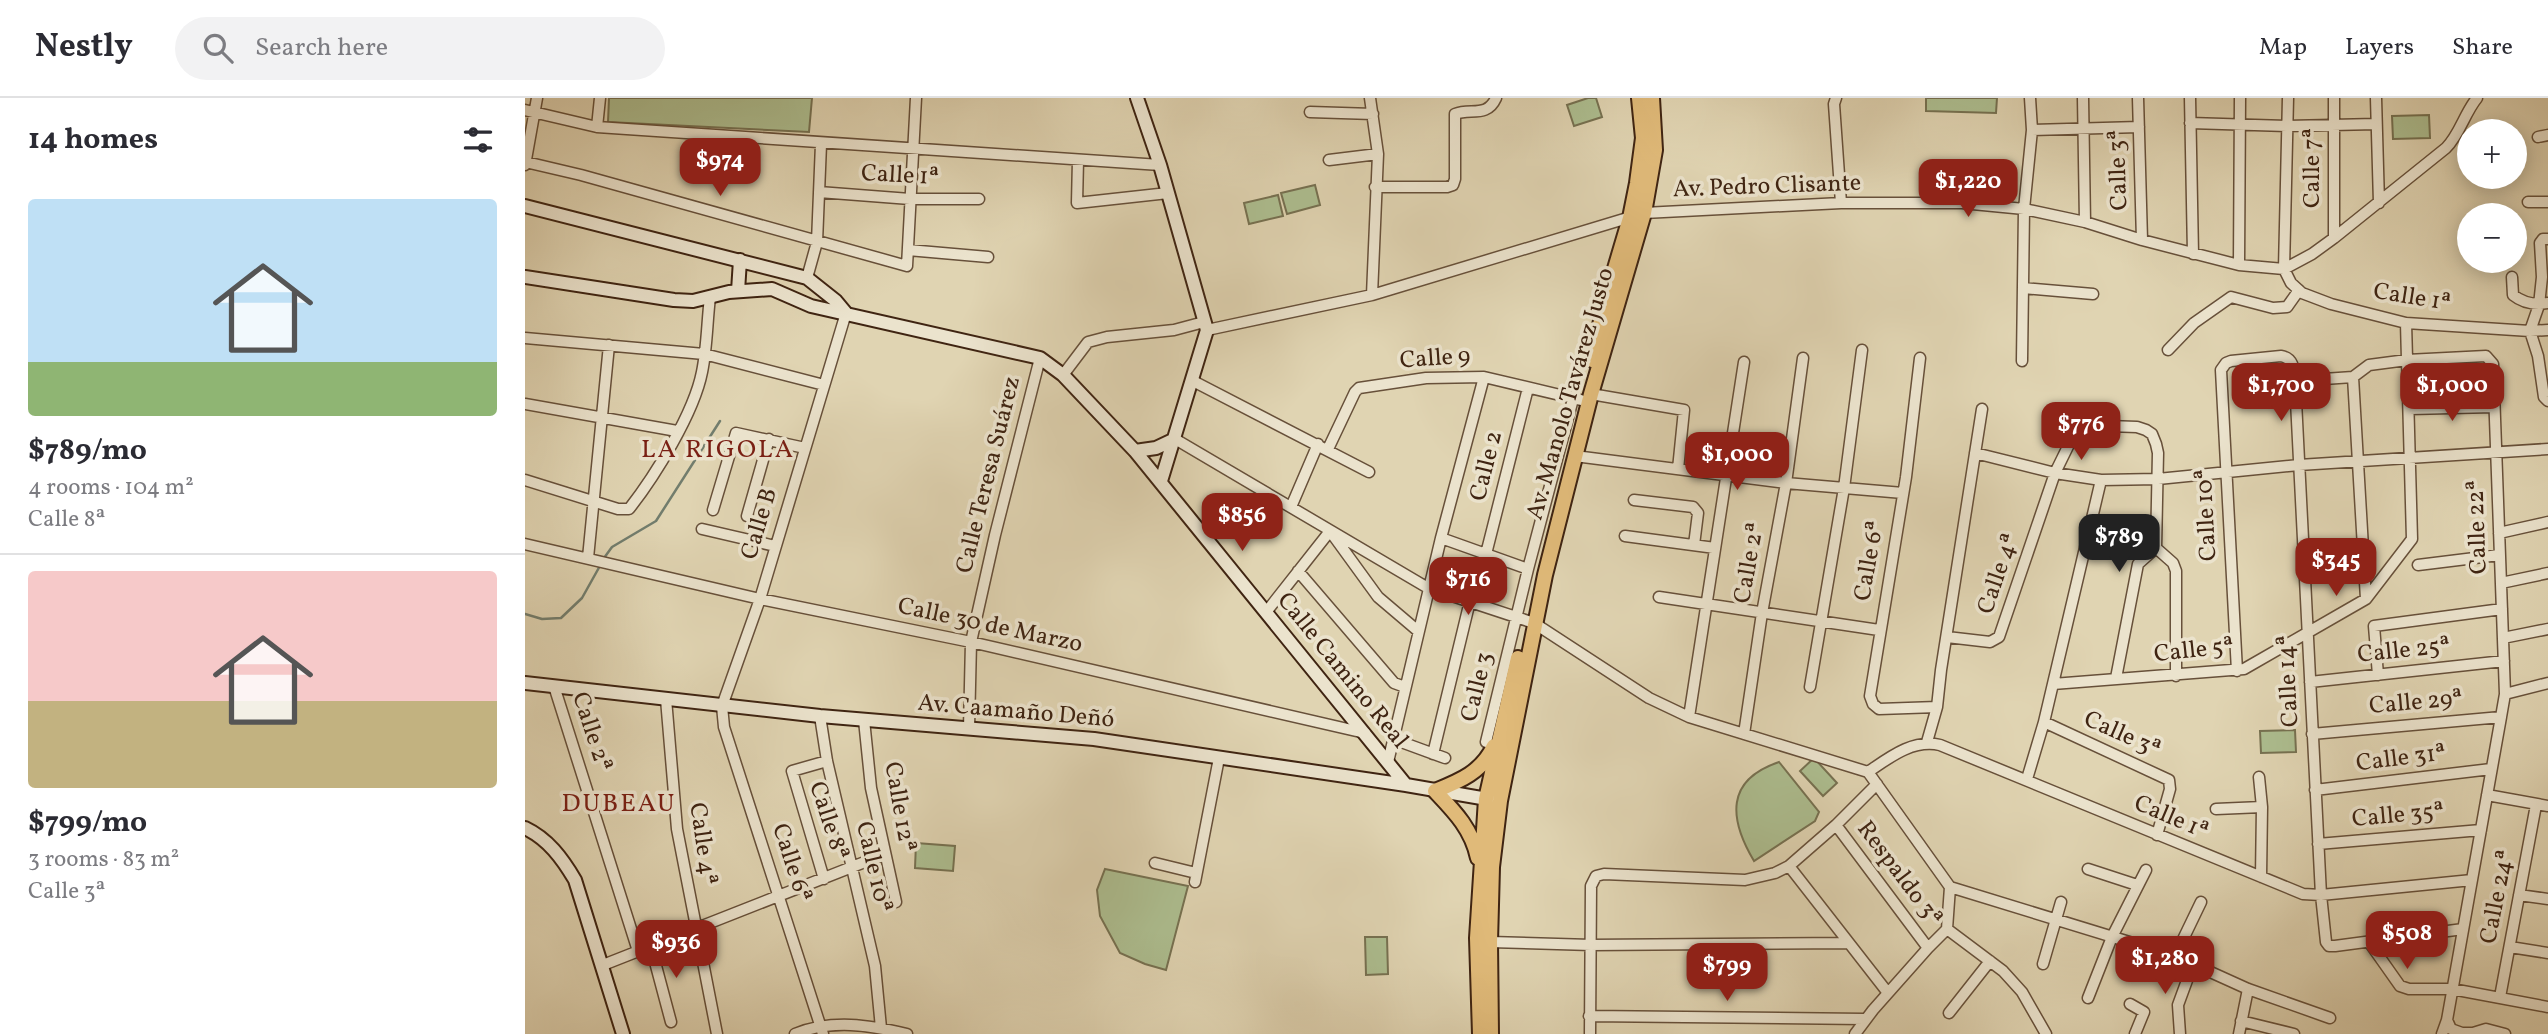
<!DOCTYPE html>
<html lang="en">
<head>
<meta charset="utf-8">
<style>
  :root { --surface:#fff; --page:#f2f2f3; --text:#2b2b33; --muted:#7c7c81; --line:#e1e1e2; --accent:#8f2418 }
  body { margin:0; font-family:Vollkorn,serif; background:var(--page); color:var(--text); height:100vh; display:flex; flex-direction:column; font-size:26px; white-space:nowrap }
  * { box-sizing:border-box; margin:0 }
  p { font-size:23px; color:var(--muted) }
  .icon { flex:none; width:38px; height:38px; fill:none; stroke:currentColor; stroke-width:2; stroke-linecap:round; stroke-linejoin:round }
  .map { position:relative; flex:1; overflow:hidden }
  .side { display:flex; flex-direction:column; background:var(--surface); width:525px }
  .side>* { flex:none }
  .buttons { position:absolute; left:1932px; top:21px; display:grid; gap:14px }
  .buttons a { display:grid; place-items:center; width:70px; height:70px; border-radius:50%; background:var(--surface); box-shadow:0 4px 18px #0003; font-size:35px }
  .price { position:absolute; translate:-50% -60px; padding:0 16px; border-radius:14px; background:var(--accent); color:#fff; font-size:23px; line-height:46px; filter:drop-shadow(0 2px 4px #0008) }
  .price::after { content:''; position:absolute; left:50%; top:42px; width:21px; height:16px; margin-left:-10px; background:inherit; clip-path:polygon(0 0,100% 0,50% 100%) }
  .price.current { background:#222; color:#fff }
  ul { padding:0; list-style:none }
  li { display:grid; align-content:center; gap:14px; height:371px; padding:0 28px }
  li+li { border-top:2px solid var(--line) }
  li span { display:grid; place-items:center; height:217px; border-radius:7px; color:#555 }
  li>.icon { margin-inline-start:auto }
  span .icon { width:126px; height:126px; fill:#fffc; stroke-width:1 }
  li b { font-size:30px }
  h2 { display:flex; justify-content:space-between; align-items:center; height:84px; padding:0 28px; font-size:30px }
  header { display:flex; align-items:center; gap:42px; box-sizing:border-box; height:98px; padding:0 35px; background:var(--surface); border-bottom:2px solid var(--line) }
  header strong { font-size:33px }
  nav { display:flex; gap:38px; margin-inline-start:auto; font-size:24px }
  .search { width:490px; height:63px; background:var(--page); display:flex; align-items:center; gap:18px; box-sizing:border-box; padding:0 24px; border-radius:38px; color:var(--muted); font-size:26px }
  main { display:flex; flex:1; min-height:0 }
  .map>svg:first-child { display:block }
  .green { fill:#adbe90; stroke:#767151; stroke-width:2 }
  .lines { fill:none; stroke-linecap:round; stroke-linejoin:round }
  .stream { stroke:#727d6d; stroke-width:2.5 }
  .street-casing { stroke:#67503a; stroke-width:13 }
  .secondary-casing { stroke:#3f2412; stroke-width:16 }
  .primary-casing { stroke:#3f2412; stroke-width:18 }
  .street { stroke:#ebe3cd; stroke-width:10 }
  .secondary { stroke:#ebe3cd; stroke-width:12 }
  .primary { stroke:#e0ba79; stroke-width:14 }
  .labels { text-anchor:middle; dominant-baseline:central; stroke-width:7; stroke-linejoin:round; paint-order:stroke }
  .street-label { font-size:24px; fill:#3f2412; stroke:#ebe3cd }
  .neighbourhood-label { font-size:26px; letter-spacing:2px; fill:#7a1f14; stroke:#ebe3cd }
</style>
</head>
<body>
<header>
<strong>Nestly</strong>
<div class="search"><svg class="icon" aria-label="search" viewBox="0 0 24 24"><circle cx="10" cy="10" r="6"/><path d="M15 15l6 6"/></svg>Search here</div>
<nav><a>Map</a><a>Layers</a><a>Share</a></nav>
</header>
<main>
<section class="side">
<h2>14 homes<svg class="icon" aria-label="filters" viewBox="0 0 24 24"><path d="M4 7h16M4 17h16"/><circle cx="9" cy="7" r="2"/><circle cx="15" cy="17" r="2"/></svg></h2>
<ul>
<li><span style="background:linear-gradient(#bfe0f5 75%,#8fb573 0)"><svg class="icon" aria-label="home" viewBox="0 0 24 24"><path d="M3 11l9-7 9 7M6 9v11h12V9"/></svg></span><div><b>$789/mo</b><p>4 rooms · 104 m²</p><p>Calle 8ª</p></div></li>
<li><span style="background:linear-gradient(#f6c9c9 60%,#c2b280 0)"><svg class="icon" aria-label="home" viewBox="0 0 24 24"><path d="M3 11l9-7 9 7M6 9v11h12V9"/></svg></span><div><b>$799/mo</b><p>3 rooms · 83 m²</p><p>Calle 3ª</p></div></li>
</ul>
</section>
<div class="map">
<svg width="2023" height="936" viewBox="0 0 2023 936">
  <rect width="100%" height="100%" fill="#e0d4b2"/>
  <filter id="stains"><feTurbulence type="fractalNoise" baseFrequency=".00286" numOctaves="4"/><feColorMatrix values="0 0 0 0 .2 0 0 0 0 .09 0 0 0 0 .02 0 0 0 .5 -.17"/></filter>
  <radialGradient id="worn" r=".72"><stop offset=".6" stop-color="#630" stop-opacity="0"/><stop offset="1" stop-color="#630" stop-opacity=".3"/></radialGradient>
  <path class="green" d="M84,0h203l-3,34 -201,-10z
    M1063,0h8l6,19 -28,9 -7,-21z
    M1401,0h71l-1,15 -70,-2z
    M1904,17l1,23 -37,1 -1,-23z
    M790,87l5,20 -33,9 -6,-21z
    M753,97l5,21 -34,8 -5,-21z
    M1770,632l1,22 -35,1 -1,-22z
    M1289,660l23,25 -14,13 -23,-25z
    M1254,664l40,50 -4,9 -61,40c-25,-42 -29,-81 25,-99z
    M391,745l39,3 -2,25 -38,-3z
    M580,771l83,17 -22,84 -21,-6 -25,-11 -20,-37 -3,-26z
    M840,839h22l1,37 -22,1z"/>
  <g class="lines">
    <path class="stream" d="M79,460l8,-11 44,-26 64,-100
      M0,516l17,5 19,-1 21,-20 19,-34"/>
    <g class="street-casing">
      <path id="street" d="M845,0l8,56 -6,141
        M1311,0l-2,6 7,99
        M1558,0l2,124
        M1613,0l4,142
        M1665,0l3,156
        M1763,0l-4,171 7,14 11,10 29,11 75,19 124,8 18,-1
        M1809,0v140
        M1851,0l3,105
        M0,12l72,17 563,38
        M785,14l63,2
        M1665,25l97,3 89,-2
        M72,29l3,-29
        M1507,32l107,-3
        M2013,39l10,-2
        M553,62l-1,43 91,-10
        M804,62l49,-6
        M1,64l55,13 326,91 9,-168
        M0,67l12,-67
        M850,89h72l6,-2 2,-6v-65c16,-6 32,4 41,-16
        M294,94l91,7h69
        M2003,104h20
        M2023,141h-5l-3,4 2,34 -3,28 -9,26 8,25 6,41 4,4
        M383,152l80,7
        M1714,167l1,-167
        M1987,179l1,18c10,8 23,10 35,8
        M282,180l10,-36 4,-98
        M1498,190l70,6
        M682,232l165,-35 272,-82 197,-10h121l62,6 61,13 57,18 97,25 45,4 28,-15 22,-16 112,-90c14,-14 18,-34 31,-50
        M0,240l179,16 120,31
        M1643,252l26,-27 37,-26 42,11 14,-1 12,-17
        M1395,260l-14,119 -36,219 3,8 6,5 58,-2
        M1497,263l2,-152 8,-79 -2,-32
        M538,277l25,-33 19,-5 67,-7 30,-8
        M1828,279l13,222
        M668,283l176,91
        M1770,283l58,-4 16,-12 38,-5 79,-4 7,8 12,330 -4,23 -189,17
        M1066,296l93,16 -6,59
        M0,306l152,27
        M1884,311l85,-2
        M1583,328l29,1 9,3 6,4 4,10 2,9 -2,95 -18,16 -22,114
        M650,341l253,149 106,35 115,75 40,19 179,55 82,115 -3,42
        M803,351l27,-57 4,-4 67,-10 58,-1 97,23
        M1450,355l80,20 46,7 57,-1 141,-14 249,-16
        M1050,358l211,27 117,10
        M0,382l93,29h11c26,-33 65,-96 73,-137 5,-24 5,-50 8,-75
        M1109,402l59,7 5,6 -4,32
        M766,409l27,-63
        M188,412l23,-77 69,15
        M222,418l22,-77
        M177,431l73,17
        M1974,435l49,-11
        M1100,438l90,12
        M916,440l87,31
        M0,446l235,55 211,43 394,91
        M1631,450l17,15 3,8v105
        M961,456l42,-166
        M63,460l21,-213
        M1893,467l81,-10
        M773,473l96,112 11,4
        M1976,485l47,-10
        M1134,499l220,33
        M742,513l63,-80 48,66 40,34
        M1422,539l43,5 9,-5 56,-164 22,-45
        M1978,540l45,-9
        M1712,573l-16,-301 5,-7 5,-2 50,-5c13,2 13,14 14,25l26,514 5,47 3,4h6l128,-17
        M1853,577l-4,-49 128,-17
        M1785,584l194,-21
        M1528,586l191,-15 122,-70 46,-60 -6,-216
        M29,588l84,265
        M1285,589l34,-199 18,-138
        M1980,596l43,-11
        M141,601l11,130 40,205
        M295,618l7,45 48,205 6,62
        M1164,619l55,-355
        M339,622l7,68 25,114
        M1519,624l125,58 1,9 -13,46
        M444,630l2,-86 24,-107 45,-177
        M1219,636l18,-121 24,-130 17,-125
        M868,641l52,19
        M961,644l42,-173 45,-170
        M1402,644l10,-35 4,-37 41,-261
        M908,656l37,-153
        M863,664l53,-224 43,-161
        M1343,674c22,-15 45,-33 72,-27l363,149 18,1 151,-15
        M1734,679l3,30 -1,70
        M1502,681l17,-57 57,-242
        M1790,692l176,-21
        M1962,697l61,11
        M1691,711l46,-2
        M1311,727l92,123
        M1793,746l163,-14
        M630,765l41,10
        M1264,768l99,127
        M1563,771l49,16
        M299,781l-32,-108 35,-10
        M670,784l24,-124
        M1425,789l225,69 73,33 82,29
        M1994,797l29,4
        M1422,831l56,42 19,21 24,42
        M965,844l101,3 258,-2
        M1844,844l31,44 9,3h43l96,18
        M126,849l20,75
        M1985,849l38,6
        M1650,858l26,-54
        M1518,866l18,-62
        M78,867l282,-111
        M1975,899l36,-192
        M1563,900l24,-61 34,-67
        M1605,906l14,8 -9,22
        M1424,915l41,-52
        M1064,918l275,3
        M1922,922l4,9 11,4h11l13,-4 19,5
        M1716,923l53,13
        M270,936c37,-15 74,-9 112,0
        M298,936l-99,-307 -2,-21 38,-107 86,-286
        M1065,936l1,-148 5,-10 8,-2 141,6 30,-7 14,-7 47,-41 41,-41
        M1330,936l18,-24 55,-62 19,-19
        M1655,936l-2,-29 15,-41
        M1714,936l9,-45
        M1917,936l5,-14 54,-303"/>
    </g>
    <g class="secondary-casing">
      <path id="secondary" d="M612,0l23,67 47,165 -46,151
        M0,108l282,72 29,23 10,12
        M0,179l149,23 19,1 36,-9 43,-3 39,17 229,52 23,17 72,76 271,334
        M213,193l2,-31
        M610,353l21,-3 19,-9
        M0,585l295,33 274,23 312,46 87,15
        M0,730c23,11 37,30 50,52l48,154"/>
    </g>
    <g class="primary-casing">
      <path id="primary" d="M1067,262l14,-61 24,-81 7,-35 6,-45 -4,-40
        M953,760c-6,-29 -24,-47 -43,-67 25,-10 47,-19 59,-45
        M955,936l-3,-96 9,-139 32,-141
        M966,936l-1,-92 2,-75 8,-66 45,-226 46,-181 53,-181 11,-63 -3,-52"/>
    </g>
    <use href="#street" class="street"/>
    <use href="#secondary" class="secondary"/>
    <use href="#primary" class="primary"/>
  </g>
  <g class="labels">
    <g class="street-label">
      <text transform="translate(1788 70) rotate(-90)">Calle 7ª</text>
      <text transform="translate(1594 72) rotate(-92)">Calle 3ª</text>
      <text transform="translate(375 78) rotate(3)">Calle 1ª</text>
      <text transform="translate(1242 89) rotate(-2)">Av. Pedro Clisante</text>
      <text transform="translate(1887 200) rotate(9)">Calle 1ª</text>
      <text transform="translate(910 261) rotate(-4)">Calle 9</text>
      <text transform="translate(1046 296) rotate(-74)">Av. Manolo Tavárez Justo</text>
      <text transform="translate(962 368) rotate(-76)">Calle 2</text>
      <text transform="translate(464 377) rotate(-76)">Calle Teresa Suárez</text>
      <text transform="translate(1682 417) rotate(-93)">Calle 10ª</text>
      <text transform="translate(235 426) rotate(-73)">Calle B</text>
      <text transform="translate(1953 429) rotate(-92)">Calle 22ª</text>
      <text transform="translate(1345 463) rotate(-80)">Calle 6ª</text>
      <text transform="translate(1225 465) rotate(-80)">Calle 2ª</text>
      <text transform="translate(1474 476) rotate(-71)">Calle 4ª</text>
      <text transform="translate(465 528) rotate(12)">Calle 30 de Marzo</text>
      <text transform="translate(1669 553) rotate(-6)">Calle 5ª</text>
      <text transform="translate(1879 553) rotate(-6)">Calle 25ª</text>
      <text transform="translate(817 573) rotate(51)">Calle Camino Real</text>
      <text transform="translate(1764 583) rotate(-93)">Calle 14ª</text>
      <text transform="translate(953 589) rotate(-76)">Calle 3</text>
      <text transform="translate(1891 605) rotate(-5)">Calle 29ª</text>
      <text transform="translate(491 614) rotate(5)">Av. Caamaño Deñó</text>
      <text transform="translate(66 634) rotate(72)">Calle 2ª</text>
      <text transform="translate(1597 637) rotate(24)">Calle 3ª</text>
      <text transform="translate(1876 661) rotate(-7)">Calle 31ª</text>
      <text transform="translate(374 709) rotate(80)">Calle 12ª</text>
      <text transform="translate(1873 718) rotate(-5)">Calle 35ª</text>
      <text transform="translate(1646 720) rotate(23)">Calle 1ª</text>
      <text transform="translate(303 723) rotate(72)">Calle 8ª</text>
      <text transform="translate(177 746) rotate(82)">Calle 4ª</text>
      <text transform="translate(266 765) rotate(72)">Calle 6ª</text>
      <text transform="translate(348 769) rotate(77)">Calle 10ª</text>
      <text transform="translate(1374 776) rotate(53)">Respaldo 3ª</text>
      <text transform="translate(1973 799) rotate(-79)">Calle 24ª</text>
    </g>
    <g class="neighbourhood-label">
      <text x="193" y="352">LA RIGOLA</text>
      <text x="94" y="706">DUBEAU</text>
    </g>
  </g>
  <rect width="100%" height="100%" filter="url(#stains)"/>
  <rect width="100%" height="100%" fill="url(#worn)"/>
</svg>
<div class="buttons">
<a>+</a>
<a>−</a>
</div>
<b class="price" style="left:195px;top:100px">$974</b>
<b class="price" style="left:1443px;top:121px">$1,220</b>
<b class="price" style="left:1756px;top:325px">$1,700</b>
<b class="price" style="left:1927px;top:325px">$1,000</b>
<b class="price" style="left:1556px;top:364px">$776</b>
<b class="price" style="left:1212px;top:394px">$1,000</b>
<b class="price" style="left:717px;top:455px">$856</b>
<b class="price current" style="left:1594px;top:476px">$789</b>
<b class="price" style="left:1811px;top:500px">$345</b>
<b class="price" style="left:943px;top:519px">$716</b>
<b class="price" style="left:1882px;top:873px">$508</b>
<b class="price" style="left:151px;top:882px">$936</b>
<b class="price" style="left:1640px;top:898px">$1,280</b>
<b class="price" style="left:1202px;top:905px">$799</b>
</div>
</main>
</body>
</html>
